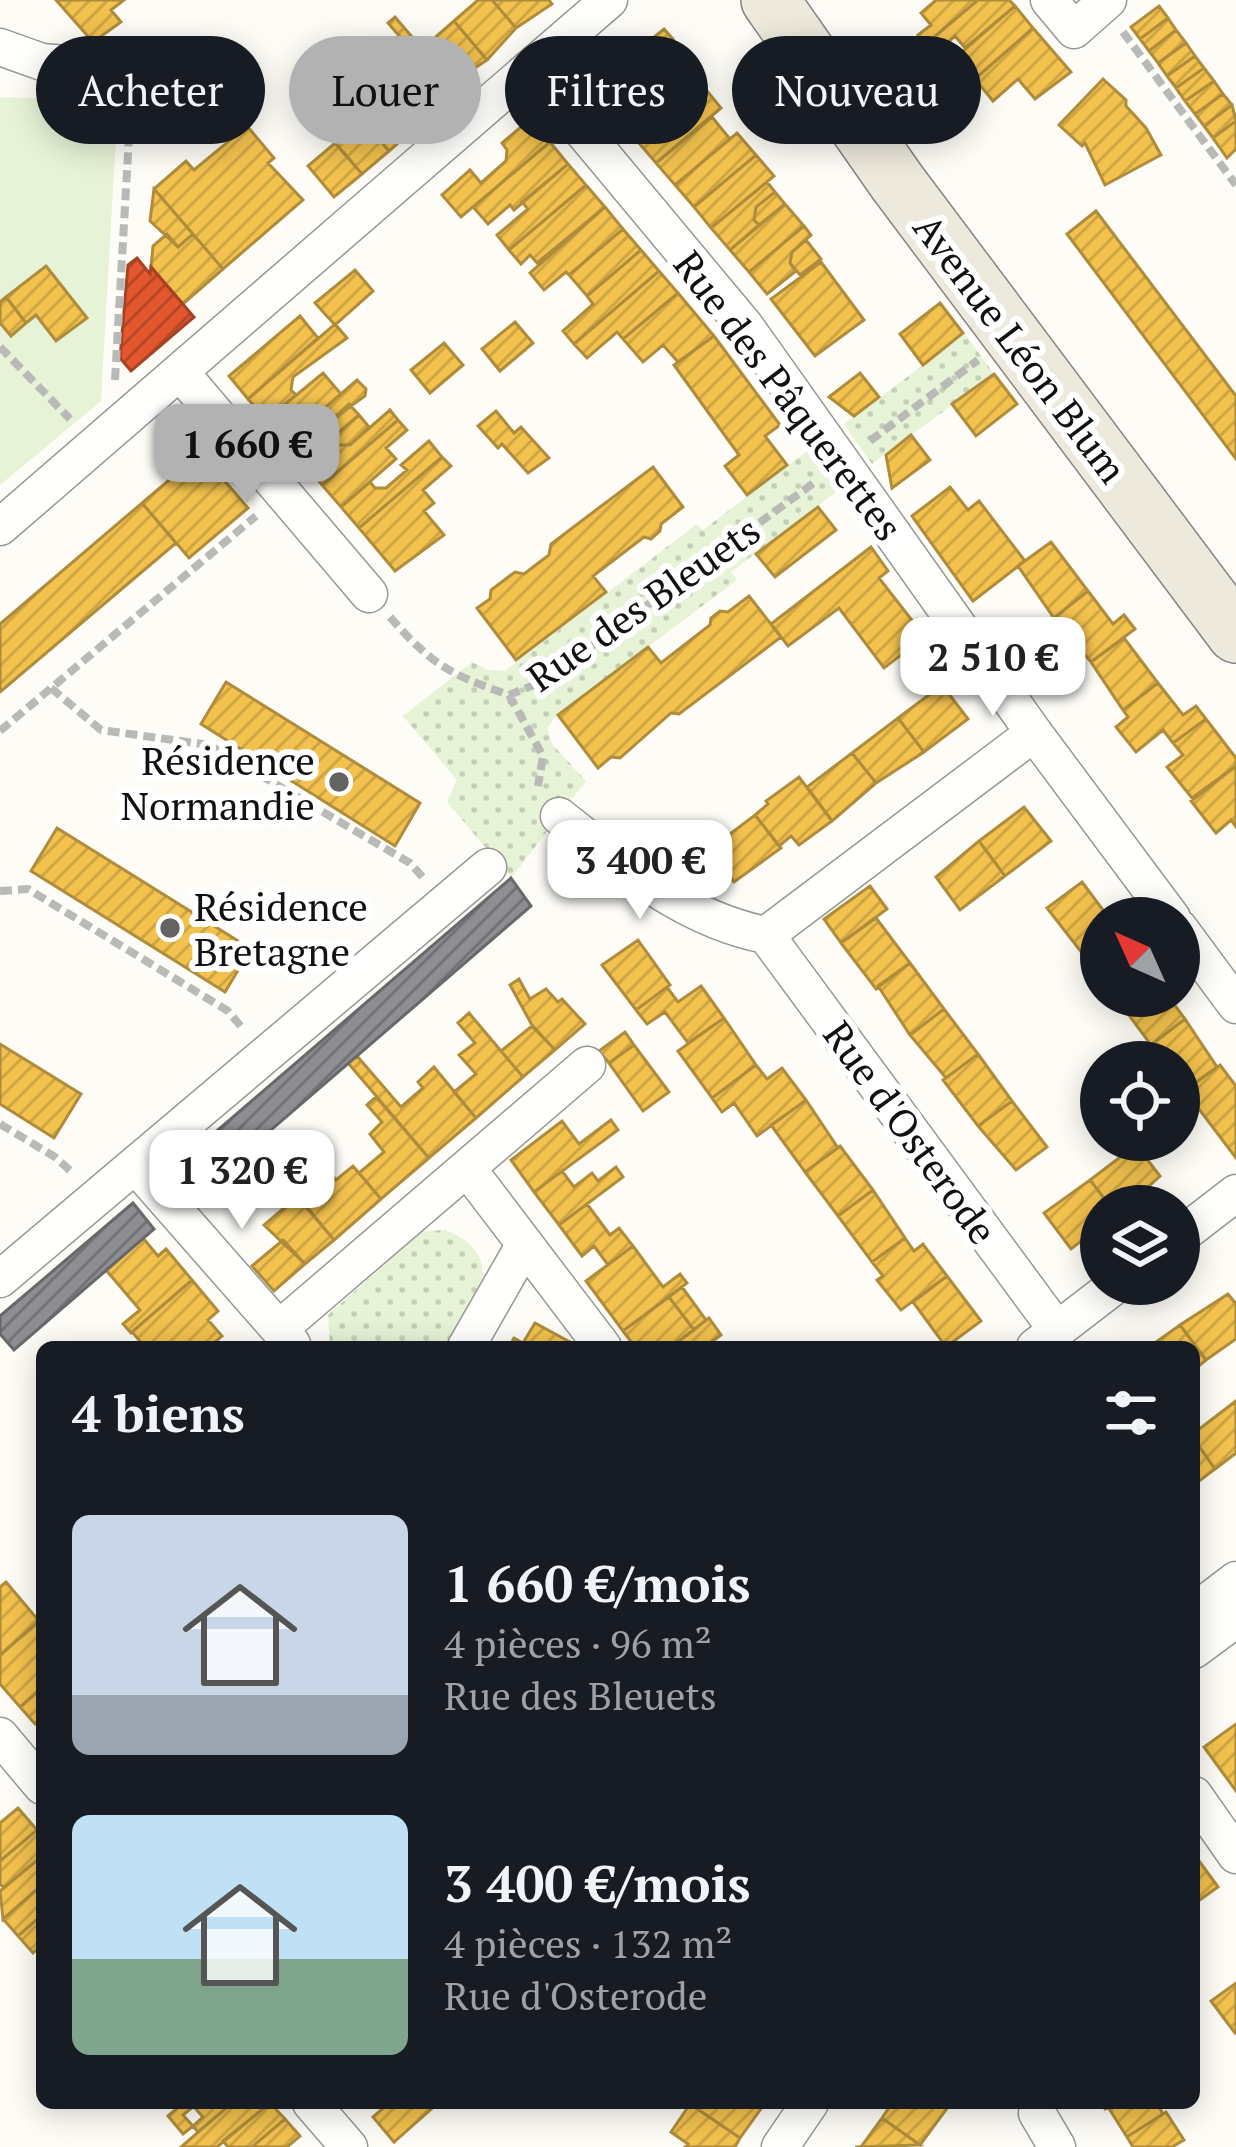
<!DOCTYPE html>
<html lang="fr">
<head>
<meta charset="utf-8">
<style>
  :root { --surface:#171b24; --page:#20242c; --text:#f1f3f6; --muted:#9ea1a6; --accent:#b2b2b3 }
  body { margin:0; font-family:"PT Serif",serif; background:var(--page); color:var(--text); height:100vh; display:flex; flex-direction:column; font-size:45px; white-space:nowrap }
  * { box-sizing:border-box; margin:0 }
  p { font-size:39px; color:var(--muted) }
  .icon { flex:none; width:66px; height:66px; fill:none; stroke:currentColor; stroke-width:2; stroke-linecap:round; stroke-linejoin:round }
  .map { position:relative; flex:1; overflow:hidden }
  .side { position:absolute; left:36px; top:1341px; width:1164px; height:768px; display:flex; flex-direction:column; background:var(--surface); border-radius:18px; box-shadow:0 6px 30px #0003 }
  .side>* { flex:none }
  .banner { position:absolute; left:36px; top:36px; width:1164px; height:108px; display:flex; gap:24px }
  .needle { width:78px; rotate:315deg }
  .fabs { position:absolute; left:1080px; top:897px; display:grid; gap:24px }
  .fabs a { display:grid; place-items:center; width:120px; height:120px; border-radius:50%; background:var(--surface); box-shadow:0 6px 30px #0003; font-size:60px }
  .price { position:absolute; translate:-50% -102px; padding:0 27px; border-radius:24px; background:#fff; color:#222; font-size:39px; line-height:78px; filter:drop-shadow(0 3px 6px #0008) }
  .price::after { content:''; position:absolute; left:50%; top:72px; width:36px; height:27px; margin-left:-18px; background:inherit; clip-path:polygon(0 0,100% 0,50% 100%) }
  .price.active { background:var(--accent); color:#111 }
  ul { padding:0; list-style:none }
  li { display:flex; align-items:center; gap:36px; height:300px; padding:0 36px }
  li span { display:grid; place-items:center; flex:none; width:336px; height:240px; border-radius:18px; color:#555 }
  li>.icon { margin-inline-start:auto }
  span .icon { width:144px; height:144px; fill:#fffc; stroke-width:1 }
  li b { font-size:51px }
  h2 { display:flex; justify-content:space-between; align-items:center; height:144px; padding:0 36px; font-size:51px }
  .pill { padding:0 42px; border-radius:54px; background:var(--surface); box-shadow:0 6px 30px #0003; font-size:42px; line-height:108px }
  .pill.active { background:var(--accent); color:#111 }
  .map>svg:first-child { display:block }
  .grass { fill:url(#grass-dots) }
  .park { fill:#e7f3d7 }
  .homes { fill:url(#homes-hatch); stroke:#ae8c3c; stroke-width:3 }
  .shops { fill:url(#shops-hatch); stroke:#a54225; stroke-width:3 }
  .industry { fill:url(#industry-hatch); stroke:#68686b; stroke-width:3 }
  .lines { fill:none; stroke-linecap:round; stroke-linejoin:round }
  .street-casing { stroke:#979795; stroke-width:39 }
  .primary-casing { stroke:#858482; stroke-width:60 }
  .path { stroke:#b9b9b8; stroke-width:8; stroke-dasharray:12 6; stroke-linecap:butt }
  .street { stroke:#fffffe; stroke-width:36 }
  .primary { stroke:#ede9dc; stroke-width:57 }
  .poi-dot { fill:#646362; stroke:#fff; stroke-width:4.5 }
  .labels { text-anchor:middle; dominant-baseline:central; stroke-width:12; stroke-linejoin:round; paint-order:stroke }
  .street-label { font-size:39px; fill:#111; stroke:#fff }
  .poi-label { font-size:39px; fill:#111; stroke:#fff; text-anchor:end }
</style>
</head>
<body>
<div class="map">
<svg width="1236" height="2147" viewBox="0 0 1236 2147">
  <defs>
    <pattern id="grass-dots" width="8" height="8" patternUnits="userSpaceOnUse" patternTransform="scale(3)"><rect width="8" height="8" fill="#e7f3d7"/><path d="M2 2h.1M6 6h.1" fill="none" stroke="#c5cfb8" stroke-width="1.8" stroke-linecap="round"/></pattern>
    <pattern id="homes-hatch" width="6" height="6" patternUnits="userSpaceOnUse" patternTransform="scale(3)"><rect width="6" height="6" fill="#f2c14e"/><path d="M-1 1l2-2M0 6l6-6M5 7l2-2" fill="none" stroke="#cea543"/></pattern>
    <pattern id="shops-hatch" width="6" height="6" patternUnits="userSpaceOnUse" patternTransform="scale(3)"><rect width="6" height="6" fill="#e4572e"/><path d="M-1 1l2-2M0 6l6-6M5 7l2-2" fill="none" stroke="#b74726"/></pattern>
    <pattern id="industry-hatch" width="6" height="6" patternUnits="userSpaceOnUse" patternTransform="scale(3)"><rect width="6" height="6" fill="#8d8d92"/><path d="M-1 1l2-2M0 6l6-6M5 7l2-2" fill="none" stroke="#727276"/></pattern>
  </defs>
  <rect width="100%" height="100%" fill="#fdfcf7"/>
  <path class="grass" d="M965,334l29,40 -122,90 -28,-40z
    M811,448l29,41 -109,83 6,8 -180,135 -10,13 5,16 34,37 -75,97 -64,-76 10,-22 -54,-64 69,-54 16,8 17,1 192,-147 6,6z
    M445,1230c67,27 29,73 5,117h-120l-2,-32 94,-84z"/>
  <path class="park" d="M0,97l118,4 -17,300 -101,84z"/>
  <path class="homes" d="M56,0h68l-13,10 10,12 -28,20z
    M478,0h14l24,28 -29,32 -33,-39z
    M492,0h57l3,4 -36,24z
    M936,0h42l-52,44 -8,-9 13,-10 -10,-12z
    M978,0h31l6,6 -50,42 -10,-12 -21,19 -8,-11z
    M1015,6l18,22 -57,50 -19,-22z
    M1159,6l9,12 -28,21 -9,-12z
    M395,17l63,74 -17,15 -50,-59 10,-9 -13,-15z
    M1168,18l8,12 -27,21 -9,-12z
    M454,21l33,39 -36,24 -29,-35z
    M1033,28l38,44 -36,27 -17,-20 -25,22 -18,-22z
    M664,29l9,10 -71,60 -20,-24 30,-25 5,7 10,2z
    M1176,30l10,13 -28,20 -9,-12z
    M1186,43l9,13 -28,20 -9,-13z
    M388,44l53,62 -17,15 -53,-62z
    M657,52l8,10 -19,15 -1,13 4,5 -30,24 -17,-20z
    M1195,56l9,12 -28,20 -9,-12z
    M371,59l53,62 -18,15 -52,-62z
    M1204,68l10,13 -29,20 -9,-13z
    M354,73l52,63 -17,15 -53,-62z
    M675,73l18,22 -55,47 -19,-23z
    M1103,79l23,21v6l20,22 15,27 -56,30 -20,-42 -3,3 -23,-21z
    M1214,81l9,13 -28,20 -10,-13z
    M703,86l18,22 -65,55 -18,-21z
    M1223,94l9,11 -28,21 -9,-12z
    M343,97l46,54 -27,23 -46,-54z
    M1232,105l4,16 -23,17 -9,-12z
    M712,117l18,22 -55,46 -19,-22z
    M530,119l20,23 -89,75 -19,-22 28,-25 11,13 25,-22 1,-11 -5,-7z
    M1236,121v28l-9,9 -14,-20z
    M247,126l27,32 -6,5 35,37 -80,69 -69,-80 32,-28 8,9z
    M737,133l19,22 -62,52 -19,-22z
    M550,142l18,22 -54,46 -4,-5 -22,19 -15,-17z
    M335,143l27,31 -28,23 -26,-31z
    M756,155l18,21 -63,52 -17,-21z
    M568,164l18,21 -77,65 -12,-15 31,-26 -6,-7z
    M767,182l8,10 -19,15 -2,13 5,5 -29,25 -19,-22z
    M586,185l19,22 -68,56 -7,-8 -9,9 -12,-14z
    M154,189l39,45 -15,13 -28,-26z
    M775,192l10,12 -26,21 -5,-5 2,-13z
    M785,204l19,22 -55,46 -19,-22z
    M605,207l18,22 -54,46 -3,-3 -22,18 -14,-17z
    M1096,211l140,185v63l-169,-225z
    M804,226l7,9 -19,17 -2,11 6,8 -29,23 -18,-22z
    M623,229l18,21 -54,46 -18,-21z
    M167,234l11,13 15,-13 30,35 -40,35 -32,-37 2,-21z
    M806,240l15,19 -21,16 -10,-12 2,-11z
    M641,250l18,21 -85,73 -11,-13 30,-27 -6,-8z
    M821,262l43,58 -49,36 -44,-57z
    M46,266l41,52 -31,23 -20,-26 -10,8 -20,-26z
    M355,270l18,21 -38,34 -20,-22z
    M659,271l19,22 -55,46 -6,-7 -30,26 -13,-14z
    M678,293l36,43 -36,26 -15,-17 -20,17 -20,-23z
    M6,297l20,26 -15,13 -11,-13v-21z
    M940,303l23,30 -40,32 -23,-31z
    M300,316l18,22 -70,61 -19,-23z
    M515,322l18,21 -33,28 -18,-22z
    M335,324l12,14 -54,39 -2,13 5,5 -30,25 -18,-21z
    M714,336l66,89 -15,11 22,29 -40,30 -22,-29 14,-11 -65,-90z
    M444,343l19,22 -33,28 -19,-23z
    M323,373l18,21 -56,48 -19,-22z
    M860,373l19,24 -25,19 -25,-19z
    M994,374l23,30 -41,32 -24,-32z
    M357,380l9,9 -1,7 -36,26 -1,11 4,5 -29,25 -18,-21z
    M349,404l10,11 -27,23 -4,-5 1,-11z
    M390,410l8,10 -76,65 -19,-22 29,-25 6,7h12z
    M496,411l18,22 7,-6 28,31 -21,15 -26,-29 -4,4 -20,-22z
    M359,415l10,12 -19,18h-12l-6,-7z
    M398,420l9,10 -21,18 10,11 -55,48 -19,-22z
    M911,435l19,25 -38,28 -6,-33z
    M429,441l13,16 -83,71 -18,-21 29,-25 5,6h11l21,-18 -6,-5z
    M201,453l47,55 -59,50 -47,-55z
    M442,457l9,9 -28,24 11,13 -10,8 20,24 -49,36 -36,-43z
    M653,467l30,40 -22,17 -1,7 -9,8 -7,-2 -51,39 13,16 -90,68 -39,-52 13,-9 1,-9 24,-18 9,2 13,-10 12,-9 2,-11z
    M950,487l18,23 11,-9 46,60 -52,40 -61,-85z
    M142,503l34,40 -176,149v-68z
    M818,507l18,23 -61,47 -19,-23z
    M1051,542l37,49 -34,27 -36,-52z
    M871,547l17,24 -9,7 46,59 -41,31 -45,-60 -51,38 -17,-22z
    M1088,591l25,33 11,-9 11,14 -44,33 -37,-44z
    M749,596l32,41 -102,77 -8,-1 -51,45 -9,-1 -13,11 -40,-53 90,-68 13,16 49,-38 1,-7 9,-7 8,1z
    M1124,638l34,45 -35,27 -32,-48z
    M226,682l194,121 -25,43 -194,-122z
    M1158,683l25,32 13,-9 10,13 -33,24 -10,-13 -27,22 -20,-25 12,-10 -5,-7z
    M942,685l26,34 -44,33 -26,-34z
    M898,718l26,34 -48,31 -24,-30z
    M1206,719l30,39v8l-44,32 -25,-31 16,-12 -10,-12z
    M852,753l24,30 -44,38 -25,-34z
    M1236,766v61l-5,-7 -15,13 -25,-32z
    M799,777l33,44 -33,24 -8,-9 -12,10 -24,-31 13,-11 -2,-3z
    M1024,807l27,34 -46,35 -26,-35z
    M755,815l26,33 -47,34 -24,-33z
    M57,828l194,121 -26,43 -194,-121z
    M979,841l26,35 -45,34 -24,-33z
    M1082,882l27,36h-8v21l-19,14 -35,-45z
    M870,886l17,23 -46,34 -17,-24z
    M876,918l34,45 -34,26 -35,-46z
    M1101,939v39l-19,-25z
    M638,940l32,45 -34,25 -34,-45z
    M910,963l34,46 -34,26 -32,-49z
    M519,979l11,20 16,-10 12,13 4,-3 23,25 -30,26 -23,-25 -22,-40z
    M701,986l23,32 -36,25 -23,-31 -18,12 -11,-14 31,-23 11,15z
    M1121,996h47l17,23 -34,26 -34,-46z
    M944,1009l34,45 -32,24 -36,-43z
    M469,1013l54,64 -47,41 -22,-26 22,-18 -17,-19 16,-12 -17,-20z
    M724,1018l32,47 -44,33 -34,-47z
    M1185,1019l32,48 -32,23 -6,-8v-20h-15l-13,-17z
    M532,1026l23,24 -32,27 -22,-26z
    M625,1032l9,13 -25,18 -10,-12z
    M0,1044l81,50 -27,44 -54,-34z
    M634,1045l35,47 -26,19 -34,-48z
    M978,1054l34,47 -34,25 -35,-46z
    M357,1056l44,51 22,-19 -5,-6 16,-15 42,51 -47,40 -81,-95z
    M756,1065l11,14 15,-11 24,32 -49,36 -23,-33 -12,9 -10,-14z
    M1220,1065l16,21v72l-40,-53 -17,12v-22z
    M376,1097l53,61 -48,41 -22,-26 25,-21 -14,-18 12,-12 -15,-17z
    M806,1100l32,48 -33,24 -34,-47z
    M1012,1101l35,46 -31,23 -38,-44z
    M611,1120l7,10 -84,62 -23,-32 51,-39 17,23z
    M1136,1145l24,31 -33,30h-17l-20,-26z
    M840,1146l33,44 -35,26 -33,-44z
    M353,1166l28,33 -47,41 -34,-40 31,-26 5,6z
    M616,1167l7,10 -64,48 -25,-33 28,-21 12,16 18,-14 6,8z
    M1090,1180l20,26h-9v20l-30,23 -27,-36z
    M873,1190l32,48 -33,24 -34,-46z
    M298,1196l36,44 -29,24 -41,-39z
    M587,1204l23,31 9,-7 14,18 -25,19 -14,-19 -12,10 -23,-31z
    M143,1238l15,18 8,-7 26,31 -61,53 -8,-9 17,-14 -34,-40z
    M905,1238l9,13 9,-7 24,32 -46,34 -24,-30 6,-4 -11,-14z
    M283,1240l22,24 -31,27 -22,-25z
    M633,1246l30,41 17,-13 7,9 -64,48 -37,-50z
    M947,1276l34,45 -35,26 -33,-45z
    M192,1280l26,31 -10,9 14,16 -13,11h-64l-13,-15z
    M682,1287l24,33 -12,10 -25,-33z
    M1228,1294l8,10v35l-30,21 -26,-35z
    M669,1297l25,33 -23,17h-36l-12,-16z
    M709,1318l12,17 -16,12h-34z
    M535,1323l35,19 -3,5h-58l5,-9 9,5z
    M1180,1325l26,35 -12,10v-23h-45z
    M1236,1401v52l-21,16 -21,-30v-6z
    M1194,1439l21,30 -21,16z
    M6,1582l33,39 -39,34v-68z
    M42,1619v69l-22,19 -20,-23v-29z
    M42,1688v30l-7,6 -15,-17z
    M1236,1724v67l-32,-44z
    M18,1808l19,22 -37,31v-38z
    M37,1830l5,6v20l-38,32 -4,-4v-23z
    M1194,1854l24,33 -24,17z
    M42,1856v29l-39,34 -3,-28z
    M42,1885v30l-24,21 -15,-17z
    M42,1915v30l-9,8 -15,-17z
    M1236,1983v49l-1,1 -24,-32z
    M183,2103h15l-15,12 10,11 -10,8 -15,-18z
    M198,2103h34l-34,29 -5,-6 10,-9 -9,-10z
    M232,2103h38l-53,44h-36z
    M270,2103l15,16 -33,28h-24l-5,-6z
    M389,2103h49l-44,39 -21,-25z
    M689,2103h76l-25,35z
    M892,2103h51l5,4 -28,38 -38,-27z
    M1101,2103h56l6,11 -36,23 -19,-30 -3,2z
    M690,2104l50,34 -5,9h-50l3,-3 -17,-12z
    M1166,2112l18,28 -12,7h-39l-6,-10z
    M882,2118l38,27 -65,2h6z
    M285,2119l15,17 -13,11h-35z"/>
  <path class="shops" d="M137,258l13,16 1,-7 43,50 -63,54 -11,-13 8,-93z"/>
  <path class="industry" d="M511,878l20,28 -332,286 -23,-26z
    M133,1203l21,26 -140,121 -14,-16v-18z"/>
  <g class="lines">
    <g class="street-casing">
      <path id="street" d="M1049,0l25,30 34,-30
        M0,47l42,15 91,8
        M530,68l215,258 289,407
        M180,372l189,222
        M0,527l609,-527
        M559,816c64,50 125,103 207,119l291,395
        M1179,928l57,77
        M766,935l268,-202 138,185
        M135,1165l157,179
        M467,1168l136,179
        M1179,1237l57,-44
        M0,1279l488,-412
        M279,1329l308,-264
        M466,1347l59,-103
        M1035,1347l82,-63
        M1194,1612l42,-32
        M1194,1650l42,-31
        M0,1736l42,50
        M1194,1795l42,60
        M311,2103l38,44
        M1037,2113l20,34
        M780,2147l30,-44"/>
    </g>
    <g class="primary-casing">
      <path id="primary" d="M770,0l127,182 339,452"/>
    </g>
    <path class="path" d="M1123,32l113,153
      M0,347l70,72
      M115,380l16,-278
      M870,441l108,-81
      M390,617c42,48 59,57 119,78l35,-14 271,-199
      M51,688l50,42 108,15 201,118 15,17
      M509,695l34,61 -5,30
      M0,731l256,-215
      M0,891l28,-2 200,122 16,19
      M0,1124l55,33 18,16"/>
    <use href="#street" class="street"/>
    <use href="#primary" class="primary"/>
  </g>
  <g class="poi-dot">
    <circle cx="339" cy="782" r="12"/>
    <circle cx="170" cy="928" r="12"/>
  </g>
  <g class="labels">
    <g class="street-label">
      <text transform="translate(1021 348) rotate(53)">Avenue Léon Blum</text>
      <text transform="translate(789 395) rotate(53)">Rue des Pâquerettes</text>
      <text transform="translate(643 603) rotate(-35)">Rue des Bleuets</text>
      <text transform="translate(911 1132) rotate(54)">Rue d'Osterode</text>
    </g>
    <g class="poi-label">
      <text x="315" y="760">Résidence<tspan x="315" dy="45">Normandie</tspan></text>
      <text x="194" y="906" text-anchor="start">Résidence<tspan x="194" dy="45">Bretagne</tspan></text>
    </g>
  </g>
</svg>
<div class="fabs">
<a><svg class="needle" viewBox="-14 -14 28 28"><path d="M0-13l5 13h-10z" fill="#e53935"/><path d="M0 13l5-13h-10z" fill="#9ea1a6"/></svg></a>
<a><svg class="icon" aria-label="locate" viewBox="0 0 24 24"><circle cx="12" cy="12" r="6"/><path d="M12 2v4M12 18v4M2 12h4M18 12h4"/></svg></a>
<a><svg class="icon" aria-label="layers" viewBox="0 0 24 24"><path d="M12 4l9 5-9 5-9-5zM3 14l9 5 9-5"/></svg></a>
</div>
<b class="price active" style="left:247px;top:506px">1 660 €</b>
<b class="price" style="left:993px;top:719px">2 510 €</b>
<b class="price" style="left:640px;top:922px">3 400 €</b>
<b class="price" style="left:242px;top:1232px">1 320 €</b>
<div class="banner">
<a class="pill">Acheter</a>
<a class="pill active">Louer</a>
<a class="pill">Filtres</a>
<a class="pill">Nouveau</a>
</div>
<section class="side">
<h2>4 biens<svg class="icon" aria-label="filters" viewBox="0 0 24 24"><path d="M4 7h16M4 17h16"/><circle cx="9" cy="7" r="2"/><circle cx="15" cy="17" r="2"/></svg></h2>
<ul>
<li><span style="background:linear-gradient(#c9d6e8 75%,#9aa5b1 0)"><svg class="icon" aria-label="home" viewBox="0 0 24 24"><path d="M3 11l9-7 9 7M6 9v11h12V9"/></svg></span><div><b>1 660 €/mois</b><p>4 pièces · 96 m²</p><p>Rue des Bleuets</p></div></li>
<li><span style="background:linear-gradient(#bfe0f5 60%,#7fa58c 0)"><svg class="icon" aria-label="home" viewBox="0 0 24 24"><path d="M3 11l9-7 9 7M6 9v11h12V9"/></svg></span><div><b>3 400 €/mois</b><p>4 pièces · 132 m²</p><p>Rue d'Osterode</p></div></li>
</ul>
</section>
</div>
</body>
</html>
